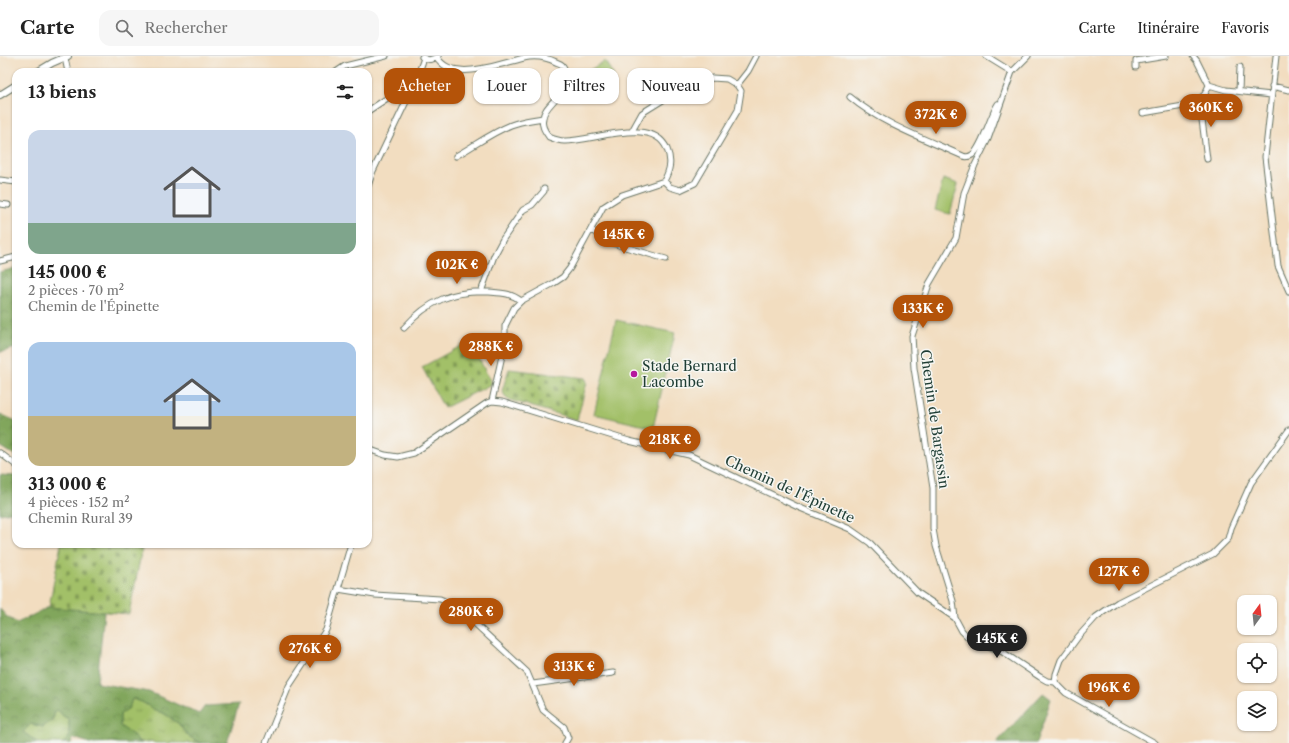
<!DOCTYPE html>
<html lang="fr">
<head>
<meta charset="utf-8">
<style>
  :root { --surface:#fff; --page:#f6f6f6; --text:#222; --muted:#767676; --line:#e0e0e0; --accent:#b45309 }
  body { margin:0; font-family:"Libre Caslon Text",serif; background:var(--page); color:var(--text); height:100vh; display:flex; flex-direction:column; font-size:15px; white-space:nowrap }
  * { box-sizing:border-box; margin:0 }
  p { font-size:13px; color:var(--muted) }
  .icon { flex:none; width:22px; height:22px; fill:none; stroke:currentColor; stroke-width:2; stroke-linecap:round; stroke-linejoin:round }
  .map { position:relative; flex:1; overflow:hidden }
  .details { position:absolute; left:12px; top:12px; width:360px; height:480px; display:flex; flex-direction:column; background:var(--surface); border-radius:12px; box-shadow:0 1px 3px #0004 }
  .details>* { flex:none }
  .top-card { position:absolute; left:384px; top:12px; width:380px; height:36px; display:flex; gap:8px }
  .needle { width:26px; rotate:15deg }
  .buttons { position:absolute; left:1237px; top:539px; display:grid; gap:8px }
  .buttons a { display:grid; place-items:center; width:40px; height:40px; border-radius:8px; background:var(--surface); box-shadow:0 1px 3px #0004; font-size:20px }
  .price { position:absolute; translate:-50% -34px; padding:0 9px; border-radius:14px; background:var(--accent); color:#fff; font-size:13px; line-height:26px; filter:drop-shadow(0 1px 2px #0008) }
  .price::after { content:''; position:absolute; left:50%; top:24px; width:12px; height:9px; margin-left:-6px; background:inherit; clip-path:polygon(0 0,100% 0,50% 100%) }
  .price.current { background:#222; color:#fff }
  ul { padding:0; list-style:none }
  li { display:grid; align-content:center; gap:8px; height:212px; padding:0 16px }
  li span { display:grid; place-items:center; height:124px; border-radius:12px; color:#555 }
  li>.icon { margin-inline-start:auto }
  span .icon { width:72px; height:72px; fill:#fffc; stroke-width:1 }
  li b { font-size:17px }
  h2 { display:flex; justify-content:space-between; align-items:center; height:48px; padding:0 16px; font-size:17px }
  .chip { padding:0 14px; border-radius:12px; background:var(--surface); box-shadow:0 1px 3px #0004; font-size:14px; line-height:36px }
  .chip.current { background:var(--accent); color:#fff }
  header { display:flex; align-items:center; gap:24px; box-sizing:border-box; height:56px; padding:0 20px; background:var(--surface); border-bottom:1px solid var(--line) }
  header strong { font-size:19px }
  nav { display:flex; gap:22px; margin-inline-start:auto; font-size:14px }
  .search { width:280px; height:36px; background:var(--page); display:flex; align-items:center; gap:10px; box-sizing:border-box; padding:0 14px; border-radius:12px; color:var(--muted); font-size:15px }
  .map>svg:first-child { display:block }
  .grass { fill:url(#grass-tufts); stroke:#607e4e }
  .forest { fill:url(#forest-crowns); stroke:#507248 }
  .cemetery { fill:url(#cemetery-stones); stroke:#607e4e }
  .garden { fill:#a2c068; stroke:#607e4e }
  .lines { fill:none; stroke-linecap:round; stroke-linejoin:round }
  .minor-casing { stroke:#697565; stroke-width:7 }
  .tertiary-casing { stroke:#697565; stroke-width:8 }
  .minor { stroke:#fff; stroke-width:5 }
  .tertiary { stroke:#fff; stroke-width:6 }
  .poi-dot { fill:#b5179e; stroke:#f6f6f2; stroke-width:1.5 }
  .labels { text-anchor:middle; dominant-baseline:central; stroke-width:3; stroke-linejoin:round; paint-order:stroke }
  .poi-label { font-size:14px; fill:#1f3d34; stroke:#f6f6f2; text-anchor:start }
  .street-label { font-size:14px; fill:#1f3d34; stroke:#f6f6f2 }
</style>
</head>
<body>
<header>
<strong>Carte</strong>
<div class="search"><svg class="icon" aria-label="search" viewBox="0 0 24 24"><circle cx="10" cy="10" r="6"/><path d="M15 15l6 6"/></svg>Rechercher</div>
<nav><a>Carte</a><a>Itinéraire</a><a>Favoris</a></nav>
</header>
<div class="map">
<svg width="1289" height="687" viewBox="0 0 1289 687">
  <defs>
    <pattern id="grass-tufts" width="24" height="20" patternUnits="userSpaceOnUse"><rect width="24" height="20" fill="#a2c068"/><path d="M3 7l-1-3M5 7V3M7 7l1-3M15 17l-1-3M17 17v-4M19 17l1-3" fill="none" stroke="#839d56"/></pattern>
    <pattern id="forest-crowns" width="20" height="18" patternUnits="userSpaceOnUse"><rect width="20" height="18" fill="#81a65c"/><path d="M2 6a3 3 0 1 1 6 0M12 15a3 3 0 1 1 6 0" fill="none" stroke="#69884d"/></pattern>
    <pattern id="cemetery-stones" width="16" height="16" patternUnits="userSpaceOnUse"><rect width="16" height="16" fill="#a2c068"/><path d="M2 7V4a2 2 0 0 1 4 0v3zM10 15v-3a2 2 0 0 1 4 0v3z" fill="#839d56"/></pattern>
  </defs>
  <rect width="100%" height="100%" fill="#f6f6f2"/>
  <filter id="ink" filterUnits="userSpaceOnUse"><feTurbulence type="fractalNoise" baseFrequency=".025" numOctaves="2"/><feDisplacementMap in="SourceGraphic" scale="8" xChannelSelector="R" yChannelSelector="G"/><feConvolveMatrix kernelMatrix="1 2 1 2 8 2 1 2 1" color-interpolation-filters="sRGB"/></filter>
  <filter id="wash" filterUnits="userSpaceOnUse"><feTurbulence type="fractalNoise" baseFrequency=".012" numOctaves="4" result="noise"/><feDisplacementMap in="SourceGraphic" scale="16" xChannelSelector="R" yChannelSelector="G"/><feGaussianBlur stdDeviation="0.9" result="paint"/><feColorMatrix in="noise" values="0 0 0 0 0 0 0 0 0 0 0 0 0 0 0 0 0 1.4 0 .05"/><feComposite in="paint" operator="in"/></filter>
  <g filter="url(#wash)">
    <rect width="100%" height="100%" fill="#f2ddc0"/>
    <path class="grass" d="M132,643l10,3 13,8 10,4 14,10 9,12 13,7h-46l-4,-2 -2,2c-13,0 -19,-9 -29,-17v-12l9,-6z
      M58,654l5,6 6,3v18l-6,6h-25l-15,-11 8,-8 12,3 7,-5 4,-5 -1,-5z"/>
    <path class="forest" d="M16,212v80l-16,4v-80z
      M0,358l16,7v35l-16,-10z
      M0,419l16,1v35l-16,3z
      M49,551l55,5 -7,71 52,9 50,22 6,-8 34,-2 -12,39h-26l-13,-7 -9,-12 -14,-10 -10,-4 -13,-8 -10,-3 -3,9 -9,6v12l16,11 1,4 5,2h-24l-5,-1 -23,1 -16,-5 -3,5h-8l6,-6v-18l-6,-3 -5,-6 -5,2 1,4 -4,6 -7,5 -12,-3 -8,8 15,11h-38v-134l6,7 11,7z
      M1043,637l8,6 -15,44h-40z"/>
    <path class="cemetery" d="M470,285l22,43 -48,24 -22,-41z
      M509,313l76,9 2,4 -10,38 -70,-21 -5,-8z
      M61,488h82l-14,70 -80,-7z"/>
    <path class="garden" d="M605,5l9,15 -27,16 -9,-15z
      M943,123l15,5 -8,30 -15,-4z
      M616,264l59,13 -22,95 -59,-14z"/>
  </g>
  <g filter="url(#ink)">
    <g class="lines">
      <g class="minor-casing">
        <path id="minor" d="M986,0l26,16
          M1193,0l4,5 12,24
          M1276,0l-11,101 13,109 11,25
          M422,1c5,4 11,3 16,-1
          M437,1c15,28 69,4 92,0 10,-1 19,1 27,5 2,1 4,1 6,3 3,3 4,10 4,14 -3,19 -22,26 -23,39 -2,8 2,13 6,19 5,2 10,4 15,4 27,1 89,-26 103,8 5,12 3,21 -3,32l-42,14 -19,12 -33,61 -7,9 -9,6 -33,18 -7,7 -9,18v16l-13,59
          M65,2l3,14
          M1136,11v-6l30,-5
          M336,16l9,-6 41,-10
          M737,29l11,-14 8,-15
          M1272,30l17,4
          M1239,35l1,-24
          M850,41c32,27 75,42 113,59 3,1 6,1 9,-1 10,-6 18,-39 26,-51
          M1195,48l6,8 6,47
          M368,55l39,-26 8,-2
          M1143,57l52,-9 10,-10 4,-9 17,5 45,5
          M632,75l10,-18 29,-18 41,-17 15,1 10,6 4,6 -3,19 -43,73 -15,7 -10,-3 -6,-6
          M456,100c18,-10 35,-23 55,-31 10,-4 21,-5 31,-7
          M0,124l16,2
          M368,130l5,-15 42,-88 9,-25
          M0,148l8,1
          M591,174l24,14 51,15
          M0,205l16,-4
          M481,236l13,-36 9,-17 20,-29 9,-5 12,-14v-2
          M404,272c24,-27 49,-38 85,-36 13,1 22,1 32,9
          M368,393l17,6 13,2 16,-4 73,-50 5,-2 10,1 127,39 60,14 109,52 52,22 20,14 48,50 37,25 7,13 7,7 32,13 39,26 7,4 8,1
          M0,397l16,12
          M338,533l37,6 65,4 16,7 71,66 16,38 21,17 4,11 -3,5
          M955,562l-2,-17 -17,-55 -3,-17v-41l-19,-120 -2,-32 17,-52 27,-46 8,-45 11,-28 13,-26 24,-67 16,-16
          M1055,626l1,-8 5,-14 17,-23 18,-20 22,-15 95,-48 15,-15 3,-11 20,-45 38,-53
          M1055,626l11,11 89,50
          M533,628l80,-11
          M266,687l23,-57 37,-56 25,-86"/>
      </g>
      <g class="tertiary-casing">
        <path id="tertiary" d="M37,16l15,-9 16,-7
          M0,39l16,-10"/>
      </g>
      <use href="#minor" class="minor"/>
      <use href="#tertiary" class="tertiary"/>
    </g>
  </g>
  <circle class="poi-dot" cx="634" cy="318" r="4"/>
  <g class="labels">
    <g class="poi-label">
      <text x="642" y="310">Stade Bernard<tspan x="642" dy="16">Lacombe</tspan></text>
    </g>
    <g class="street-label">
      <text transform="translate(935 363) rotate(82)">Chemin de Bargassin</text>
      <text transform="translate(790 433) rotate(25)">Chemin de l'Épinette</text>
    </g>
  </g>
</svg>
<div class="buttons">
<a><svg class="needle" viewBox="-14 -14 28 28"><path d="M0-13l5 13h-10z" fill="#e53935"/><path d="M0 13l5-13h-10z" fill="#767676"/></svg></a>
<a><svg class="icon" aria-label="locate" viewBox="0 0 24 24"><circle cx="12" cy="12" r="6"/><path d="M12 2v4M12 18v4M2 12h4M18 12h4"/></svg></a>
<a><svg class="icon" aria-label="layers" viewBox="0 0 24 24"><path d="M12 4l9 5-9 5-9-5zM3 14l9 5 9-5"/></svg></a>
</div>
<b class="price" style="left:1211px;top:72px">360K €</b>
<b class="price" style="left:936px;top:79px">372K €</b>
<b class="price" style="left:624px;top:199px">145K €</b>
<b class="price" style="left:457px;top:229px">102K €</b>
<b class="price" style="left:923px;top:273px">133K €</b>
<b class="price" style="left:491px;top:311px">288K €</b>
<b class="price" style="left:670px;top:404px">218K €</b>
<b class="price" style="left:1119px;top:536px">127K €</b>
<b class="price" style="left:471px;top:576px">280K €</b>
<b class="price current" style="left:997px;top:603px">145K €</b>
<b class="price" style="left:310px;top:613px">276K €</b>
<b class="price" style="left:574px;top:631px">313K €</b>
<b class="price" style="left:1109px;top:652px">196K €</b>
<div class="top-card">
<a class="chip current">Acheter</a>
<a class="chip">Louer</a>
<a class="chip">Filtres</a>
<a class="chip">Nouveau</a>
</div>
<section class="details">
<h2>13 biens<svg class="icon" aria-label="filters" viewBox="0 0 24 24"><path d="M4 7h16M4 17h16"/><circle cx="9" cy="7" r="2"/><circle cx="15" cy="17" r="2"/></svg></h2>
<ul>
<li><span style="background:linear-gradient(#c9d6e8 75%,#7fa58c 0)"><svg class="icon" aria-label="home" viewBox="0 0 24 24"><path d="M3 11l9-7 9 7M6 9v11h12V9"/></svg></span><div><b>145 000 €</b><p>2 pièces · 70 m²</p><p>Chemin de l'Épinette</p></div></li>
<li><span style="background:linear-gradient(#a9c7e8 60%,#c2b280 0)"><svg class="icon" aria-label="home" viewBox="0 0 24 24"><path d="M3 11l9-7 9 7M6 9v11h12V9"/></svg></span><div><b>313 000 €</b><p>4 pièces · 152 m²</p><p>Chemin Rural 39</p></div></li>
</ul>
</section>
</div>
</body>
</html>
